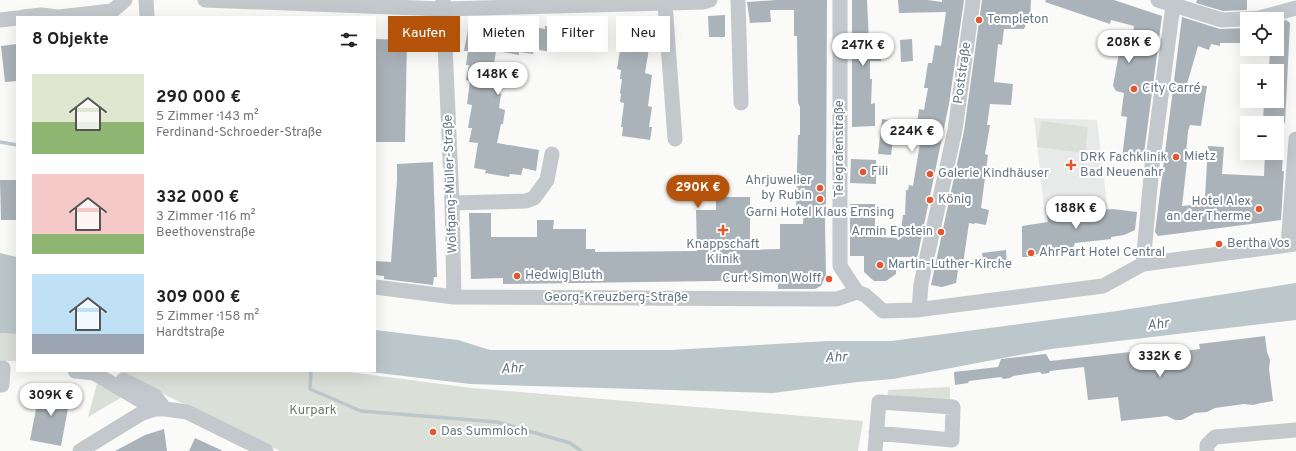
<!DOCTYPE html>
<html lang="de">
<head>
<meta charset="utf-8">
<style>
  :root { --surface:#fff; --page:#f6f6f6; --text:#202124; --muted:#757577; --accent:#b45309 }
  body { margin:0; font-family:Overpass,sans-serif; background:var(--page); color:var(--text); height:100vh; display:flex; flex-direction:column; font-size:15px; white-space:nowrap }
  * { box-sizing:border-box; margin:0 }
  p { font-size:13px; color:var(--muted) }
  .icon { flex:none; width:22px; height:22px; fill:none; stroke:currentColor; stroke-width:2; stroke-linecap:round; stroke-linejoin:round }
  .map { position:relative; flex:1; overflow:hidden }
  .panel { position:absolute; left:16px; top:16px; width:360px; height:356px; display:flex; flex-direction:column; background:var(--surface); border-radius:0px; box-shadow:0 4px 16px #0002 }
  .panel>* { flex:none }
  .banner { position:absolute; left:388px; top:16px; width:380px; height:36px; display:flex; gap:8px }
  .tools { position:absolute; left:1240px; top:12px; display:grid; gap:8px }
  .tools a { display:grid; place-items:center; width:44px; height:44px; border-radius:0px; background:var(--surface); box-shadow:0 4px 16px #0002; font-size:20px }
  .price { position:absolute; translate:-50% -34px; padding:0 9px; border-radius:14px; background:#fff; color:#222; font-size:13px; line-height:26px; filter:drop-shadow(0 1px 2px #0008) }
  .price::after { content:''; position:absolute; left:50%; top:24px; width:12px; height:9px; margin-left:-6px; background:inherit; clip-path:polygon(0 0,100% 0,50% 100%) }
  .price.active { background:var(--accent); color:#fff }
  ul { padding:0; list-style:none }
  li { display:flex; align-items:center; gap:12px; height:100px; padding:0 16px }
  li span { display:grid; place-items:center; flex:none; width:112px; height:80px; border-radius:0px; color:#555 }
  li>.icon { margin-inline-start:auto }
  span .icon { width:48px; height:48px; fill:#fffc; stroke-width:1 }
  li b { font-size:17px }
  h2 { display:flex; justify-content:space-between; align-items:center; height:48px; padding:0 16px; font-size:17px }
  .pill { padding:0 14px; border-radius:0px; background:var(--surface); box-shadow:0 4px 16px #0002; font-size:14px; line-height:36px }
  .pill.active { background:var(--accent); color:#fff }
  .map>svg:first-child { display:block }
  .built { fill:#e8e9e9 }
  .green { fill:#dadfd7 }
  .water { fill:#bbc7cb }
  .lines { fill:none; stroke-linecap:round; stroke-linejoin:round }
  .stream { stroke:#bbc7cb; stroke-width:3.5 }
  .building { fill:#aab3b9 }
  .minor { stroke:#c3c8cc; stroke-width:15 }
  .poi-dot { fill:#e4572e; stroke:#fff; stroke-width:1.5 }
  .labels { text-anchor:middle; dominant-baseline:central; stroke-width:4; stroke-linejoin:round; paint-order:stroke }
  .poi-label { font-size:13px; fill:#657683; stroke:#fff; text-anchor:start }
  .street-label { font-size:13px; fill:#657683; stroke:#fff }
  .park-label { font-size:13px; fill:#687a64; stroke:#fff }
  .water-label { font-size:14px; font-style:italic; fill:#60757c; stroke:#fff }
</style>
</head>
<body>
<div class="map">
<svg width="1296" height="451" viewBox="0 0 1296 451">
  <rect width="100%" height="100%" fill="#fafaf8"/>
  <path class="built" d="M1034,118l63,2 14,119 -37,4 -6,7 -2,1 -4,-2 -13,3z"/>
  <path class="green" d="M1041,121l47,6 -3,26 -48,-6z
    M0,333l17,1v27h-17z
    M118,371h223l131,17 391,33 -5,30h-578l-131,-64z
    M97,384l25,13 -34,20z
    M950,387v19l-63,-6 1,-10z"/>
  <path class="water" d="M0,253l17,4v77l-17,-1z
    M1296,283v37l-245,29 -158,30 -35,3 -85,11 -303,-9 -108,-13h13v-41l83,10 32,10h181l158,-9h62l226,-30z"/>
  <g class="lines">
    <path class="stream" d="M0,142l17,3
      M311,371l-1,18 51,22 136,11 73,21 11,8"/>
  </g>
  <path class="building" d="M776,0h51l-1,205h-1v19l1,51 -5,11 -6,3h-37v-9l-275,4v-6l-32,1 -2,-66h22v24h46v-17h17l-1,9h33v20h9v3l102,-1 -1,-41h20v-13h34v53l30,-1v-25h23l1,-18h-8l2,-71h2v-28l-2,-4 -1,-67h-3v-26h-24l1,12 -21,1 -3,-21z
    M852,0h15l2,42h12v19h-11v18h2l-1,25 4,-1v23l-23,1z
    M898,0h29l15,2v-2h22l-15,104 -31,150 -1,3h-21v17l-10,7h-12l-10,-9v-16h-14v-52h25v33l25,1 3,-23h2l1,-25h2l1,-5 4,1 8,-49 -27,-4 -3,22 -13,-1 4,-35 35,5 2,-15 5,1 4,-22h-4l4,-25h4l3,-18 6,1 5,-34 -47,1z
    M982,0h49l-1,24h-4l-2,5h-20l-2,16 -4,-1 -4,38 19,2 -2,21 -21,-1 -3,21h3l-5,29 3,1 -7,53 8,2 -3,15 -11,-2 -1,1 -5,-1 -6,41h-4l-3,19 -14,4 -11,-2 33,-154z
    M1046,0h68l48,16 -19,145 -21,-3 5,-41 -6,-1 3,-23 -8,-2 -3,-5 6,-33 11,4 4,-31 -23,-6 -1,4 -65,-22z
    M1197,0h50v10l-24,1 -27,-8z
    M725,15v22h-16l-1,-21z
    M1182,17l38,12 27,-1v15h-27v3l-9,-2 -2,6 -11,-4 -11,38 20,2 -6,40 -11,-1 -2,6 -2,22h2l-6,53 20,-2v-5l3,-2 3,-51 16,1 -2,27 42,2 1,-23h18l-1,18h2l-3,49 -123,16 -3,-4z
    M1286,20l4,3 -5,100h-22l1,-22h13v-30h-8l1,-22h7v-27z
    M545,26l13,3 -2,13h-4l-1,10 -17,-3 -1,5 -14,-2v3l-23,-4 -3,19h2l-1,7 3,1 -1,15 5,1 -2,14 6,2 -2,14h-2l-4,19 42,7 -3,21 -13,-3 -2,7 -11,-1 -1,3 -24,-4 1,-3 -12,-2 4,-25 -9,-1 3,-14h-4l4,-23 -5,-1 3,-23 -4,-1 3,-15h-3l2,-14h-4l4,-22 28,5 1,-6 17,3 1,-4 19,3v-3l11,2z
    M623,32l28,4 -6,37 7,2 -4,31 4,1 -3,20h3l-2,13 -28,-4 1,-9h-2l3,-24 -4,-1 1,-8 -1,-1 2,-14h-2l1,-9 -4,-1z
    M375,39l32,1 -2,102h-30z
    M912,39l1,22 -12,1 -1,-22z
    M17,44v37l-12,1 -4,-36z
    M851,159l25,1v24l-26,-1z
    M433,162l4,115h-3l-1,8 -49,-6v-3l-9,-1v-14l16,1 6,-82v-16z
    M0,180h17v40h-16z
    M1113,209l24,3 -2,18 -11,5 -13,2v2l-36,4 -2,5 -7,3 -5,-2 -27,6 1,2h-13v-31l26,-4 -1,-7z
    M1006,250l1,17 -23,3 -2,-17z
    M1265,336l2,16 3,8 -1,9 4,32 -12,2 -8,2 -9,-1 -29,4 -8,4 -12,1 -13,7h-7l-8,-4 -46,5 -3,-24 -30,3 -4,-33 -34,4 -1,2 -7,1 -2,-2 -27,4 -3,2 -7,1 -2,-2 -32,4 -1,2 -13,2 -1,-13 44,-5 3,-8 45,-5 4,7 107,-12v5l43,-5 -1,-5z
    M40,389l14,2v-2l17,3 -10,54 -31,-6z
    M164,429l3,22h-52l30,-16z
    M195,438l28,13h-34z"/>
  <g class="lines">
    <path class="minor" d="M146,0l1,17
      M205,0l239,9 260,-7 6,-2
      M443,0l9,203 2,94
      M738,0l3,103
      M840,0v266l17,26
      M1158,0l64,20 37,-2 37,-10
      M665,4l10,135
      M23,17l18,-2 17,2
      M59,17l53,-6 13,-11
      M0,20l17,-2
      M452,203l74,-2 8,-3 13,-18 5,-26
      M1288,245l8,-106
      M1143,264l9,-98 21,-161
      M375,287l79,10 366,2h17l20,-7
      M857,292l8,3 18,16 33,-1 187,-24 40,-22 153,-20
      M919,310l2,-26 34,-154 18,-130
      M75,371l19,2 61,36
      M123,380l32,16 10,13
      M0,385h2l1,-17
      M80,451l62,-38 13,-4h10l22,3 79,39
      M875,451l4,-49 74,5 -1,33 -76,-7
      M1207,451v-6l8,-8 81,-7"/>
  </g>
  <g class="poi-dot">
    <circle cx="979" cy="20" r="4"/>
    <circle cx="1134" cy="89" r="4"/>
    <circle cx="1176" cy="157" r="4"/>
    <path d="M1069 159h4v4h4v4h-4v4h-4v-4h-4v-4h4z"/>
    <circle cx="863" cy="172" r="4"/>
    <circle cx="930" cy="174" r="4"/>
    <circle cx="820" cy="188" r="4"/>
    <circle cx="820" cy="199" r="4"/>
    <circle cx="930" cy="200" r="4"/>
    <circle cx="1259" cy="209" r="4"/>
    <path d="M721 224h4v4h4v4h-4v4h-4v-4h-4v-4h4z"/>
    <circle cx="941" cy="232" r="4"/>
    <circle cx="1219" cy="244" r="4"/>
    <circle cx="1031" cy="253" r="4"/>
    <circle cx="880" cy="265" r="4"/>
    <circle cx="517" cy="276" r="4"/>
    <circle cx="829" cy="279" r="4"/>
    <circle cx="433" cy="432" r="4"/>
  </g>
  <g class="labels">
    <g class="poi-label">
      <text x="987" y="20">Templeton</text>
      <text x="1142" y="89">City Carré</text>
      <text x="1184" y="157">Mietz</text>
      <text x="1080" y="158">DRK Fachklinik<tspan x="1080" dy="15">Bad Neuenahr</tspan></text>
      <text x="871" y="172">Fili</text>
      <text x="938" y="174">Galerie Kindhäuser</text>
      <text x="812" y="181" text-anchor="end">Ahrjuwelier<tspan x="812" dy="15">by Rubin</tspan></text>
      <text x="938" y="200">König</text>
      <text x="1251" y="202" text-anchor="end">Hotel Alex<tspan x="1251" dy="15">an der Therme</tspan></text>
      <text x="820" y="213" text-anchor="middle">Garni Hotel Klaus Ernsing</text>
      <text x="933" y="232" text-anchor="end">Armin Epstein</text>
      <text x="1227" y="244">Bertha Vos</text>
      <text x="723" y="245" text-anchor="middle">Knappschaft<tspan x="723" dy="15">Klinik</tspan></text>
      <text x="1039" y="253">AhrPart Hotel Central</text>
      <text x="888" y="265">Martin-Luther-Kirche</text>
      <text x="525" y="276">Hedwig Bluth</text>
      <text x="821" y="279" text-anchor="end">Curt Simon Wolff</text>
      <text x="441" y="432">Das Summloch</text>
    </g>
    <g class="street-label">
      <text transform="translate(963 73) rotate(-82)">Poststraße</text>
      <text transform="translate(840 149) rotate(-90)">Telegrafenstraße</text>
      <text transform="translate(451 184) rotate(-92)">Wolfgang-Müller-Straße</text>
      <text x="616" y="298">Georg-Kreuzberg-Straße</text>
    </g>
    <g class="park-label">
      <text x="313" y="411">Kurpark</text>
    </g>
    <g class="water-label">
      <text transform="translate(1158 325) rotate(-7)">Ahr</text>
      <text transform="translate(836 358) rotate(-2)">Ahr</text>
      <text transform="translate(512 369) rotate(-2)">Ahr</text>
    </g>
  </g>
</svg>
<div class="tools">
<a><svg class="icon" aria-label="locate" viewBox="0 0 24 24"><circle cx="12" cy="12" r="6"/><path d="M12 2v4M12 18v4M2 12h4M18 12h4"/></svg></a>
<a>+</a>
<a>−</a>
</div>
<b class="price" style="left:1129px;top:64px">208K €</b>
<b class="price" style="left:863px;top:67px">247K €</b>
<b class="price" style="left:498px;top:96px">148K €</b>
<b class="price" style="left:912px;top:153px">224K €</b>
<b class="price active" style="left:698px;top:209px">290K €</b>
<b class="price" style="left:1076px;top:230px">188K €</b>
<b class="price" style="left:1160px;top:378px">332K €</b>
<b class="price" style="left:51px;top:417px">309K €</b>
<div class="banner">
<a class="pill active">Kaufen</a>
<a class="pill">Mieten</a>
<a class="pill">Filter</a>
<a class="pill">Neu</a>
</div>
<section class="panel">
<h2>8 Objekte<svg class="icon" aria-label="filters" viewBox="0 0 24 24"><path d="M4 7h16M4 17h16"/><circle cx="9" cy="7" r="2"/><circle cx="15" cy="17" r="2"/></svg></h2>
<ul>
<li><span style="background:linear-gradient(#dfe7d0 60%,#8fb573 0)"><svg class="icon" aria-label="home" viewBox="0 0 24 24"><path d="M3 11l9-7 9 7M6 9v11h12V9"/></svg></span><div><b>290 000 €</b><p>5 Zimmer · 143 m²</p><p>Ferdinand-Schroeder-Straße</p></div></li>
<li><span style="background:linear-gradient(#f6c9c9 75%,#8fb573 0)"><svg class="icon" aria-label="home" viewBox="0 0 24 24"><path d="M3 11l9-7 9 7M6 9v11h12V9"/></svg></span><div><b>332 000 €</b><p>3 Zimmer · 116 m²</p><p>Beethovenstraße</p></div></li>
<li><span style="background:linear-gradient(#bfe0f5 75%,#9aa5b1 0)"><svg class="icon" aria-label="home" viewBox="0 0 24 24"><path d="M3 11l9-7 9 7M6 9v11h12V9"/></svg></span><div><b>309 000 €</b><p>5 Zimmer · 158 m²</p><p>Hardtstraße</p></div></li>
</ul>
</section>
</div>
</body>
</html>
